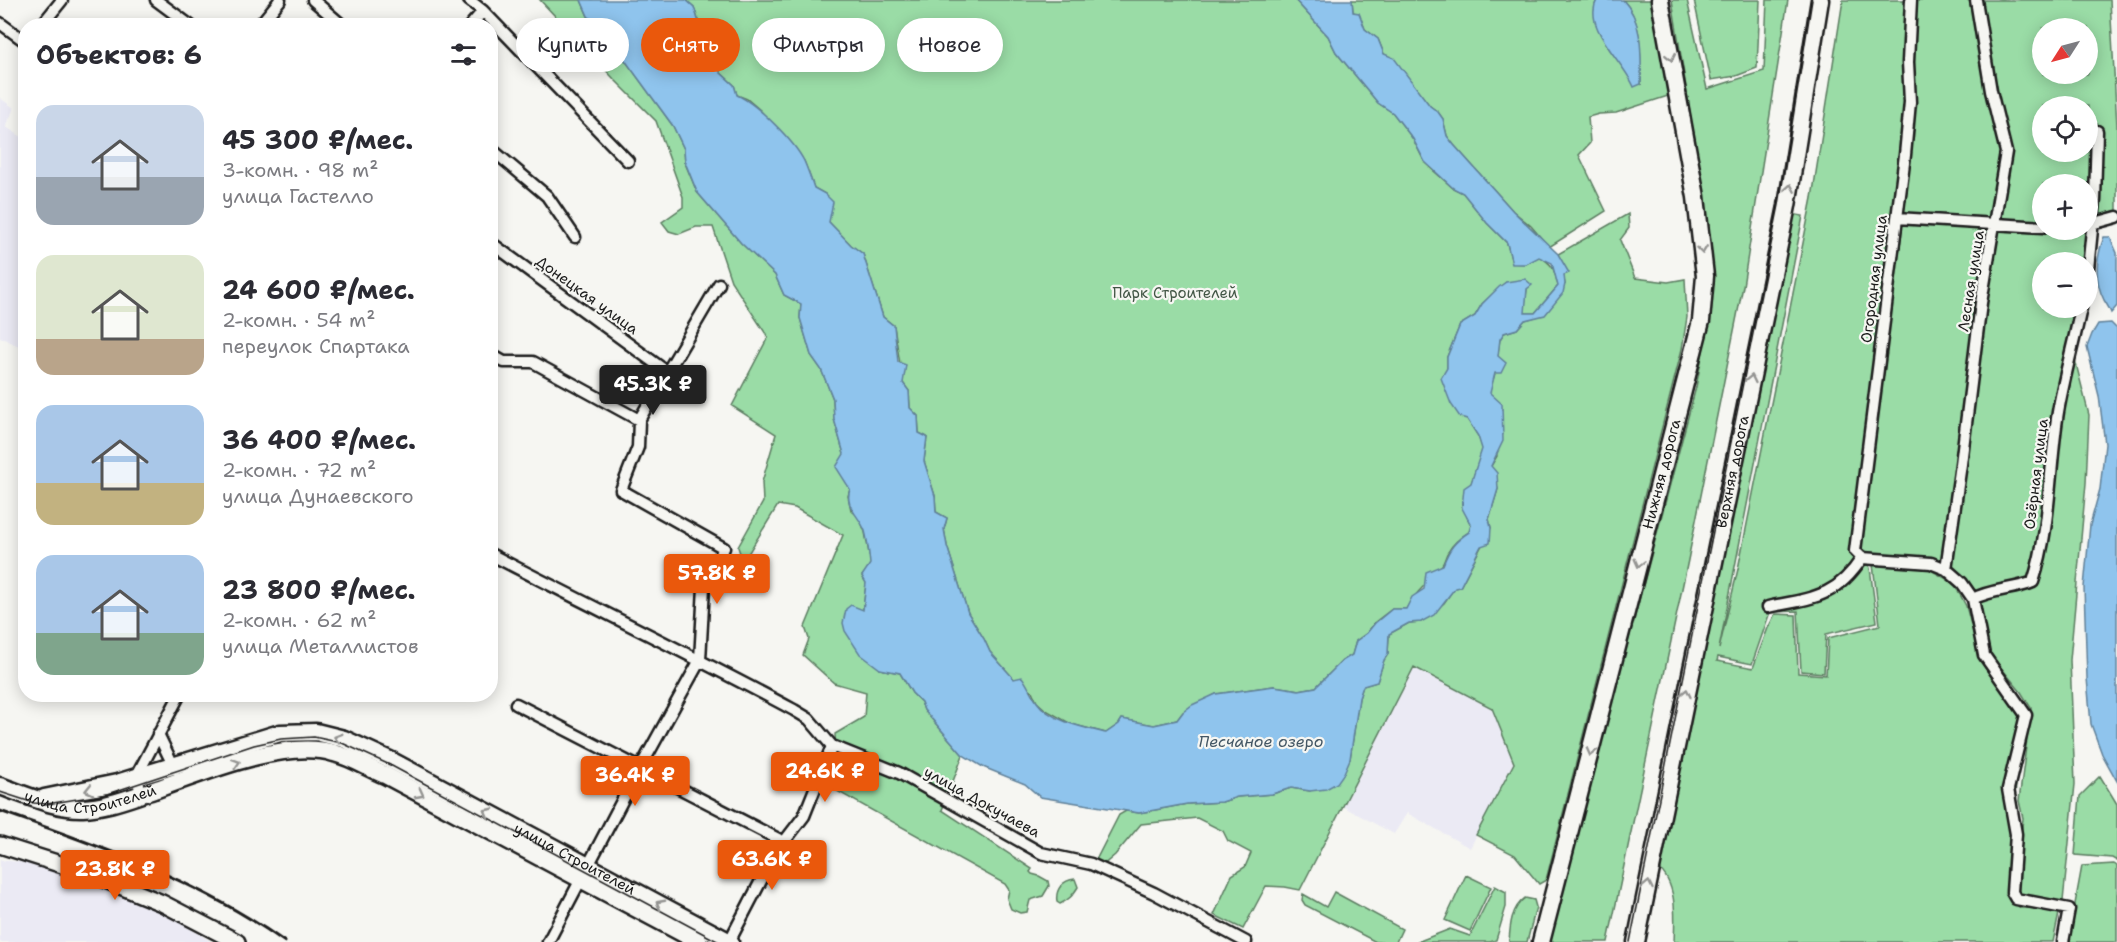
<!DOCTYPE html>
<html lang="ru">
<head>
<meta charset="utf-8">
<style>
  :root { --surface:#fff; --page:#f7f7f7; --text:#2b2b33; --muted:#7c7c81; --accent:#ea580c }
  body { margin:0; font-family:"Shantell Sans",sans-serif; background:var(--page); color:var(--text); height:100vh; display:flex; flex-direction:column; font-size:22px; white-space:nowrap }
  * { box-sizing:border-box; margin:0 }
  p { font-size:20px; color:var(--muted) }
  .icon { flex:none; width:33px; height:33px; fill:none; stroke:currentColor; stroke-width:2; stroke-linecap:round; stroke-linejoin:round }
  .map { position:relative; flex:1; overflow:hidden }
  .details { position:absolute; left:18px; top:18px; width:480px; height:684px; display:flex; flex-direction:column; background:var(--surface); border-radius:24px; box-shadow:0 3px 15px #0003 }
  .details>* { flex:none }
  .hud { position:absolute; left:516px; top:18px; width:570px; height:54px; display:flex; gap:12px }
  .needle { width:39px; rotate:234deg }
  .fabs { position:absolute; left:2032px; top:18px; display:grid; gap:12px }
  .fabs a { display:grid; place-items:center; width:66px; height:66px; border-radius:50%; background:var(--surface); box-shadow:0 3px 15px #0003; font-size:30px }
  .price { position:absolute; translate:-50% -51px; padding:0 14px; border-radius:6px; background:var(--accent); color:#fff; font-size:20px; line-height:39px; filter:drop-shadow(0 2px 3px #0008) }
  .price::after { content:''; position:absolute; left:50%; top:36px; width:18px; height:14px; margin-left:-9px; background:inherit; clip-path:polygon(0 0,100% 0,50% 100%) }
  .price.selected { background:#222; color:#fff }
  ul { padding:0; list-style:none }
  li { display:flex; align-items:center; gap:18px; height:150px; padding:0 18px }
  li span { display:grid; place-items:center; flex:none; width:168px; height:120px; border-radius:18px; color:#555 }
  li>.icon { margin-inline-start:auto }
  span .icon { width:72px; height:72px; fill:#fffc; stroke-width:1 }
  li b { font-size:26px }
  h2 { display:flex; justify-content:space-between; align-items:center; height:72px; padding:0 18px; font-size:26px }
  .pill { padding:0 21px; border-radius:27px; background:var(--surface); box-shadow:0 3px 15px #0003; font-size:21px; line-height:54px }
  .pill.selected { background:var(--accent); color:#fff }
  .map>svg:first-child { display:block }
  .built { fill:#ebeaf4 }
  .green { fill:#9adca6; stroke:#5b7c61; stroke-width:1.5; fill-rule:evenodd }
  .water { fill:#8fc4ed; stroke:#618199; stroke-width:1.5 }
  .lines { fill:none; stroke-linecap:round; stroke-linejoin:round }
  .street-casing { stroke:#1c1c1c; stroke-width:15 }
  .secondary-casing { stroke:#1c1c1c; stroke-width:20 }
  .primary-casing { stroke:#1c1c1c; stroke-width:21 }
  .street { stroke:#f6f6f2; stroke-width:10 }
  .secondary { stroke:#f6f6f2; stroke-width:15 }
  .primary { stroke:#f6f6f2; stroke-width:16 }
  .tram { stroke:#1c1c1c; stroke-width:1.5 }
  .rail { stroke:#1c1c1c; stroke-width:3 }
  .oneway { stroke:#949492 }
  .labels { text-anchor:middle; dominant-baseline:central; stroke-width:4.5; stroke-linejoin:round; paint-order:stroke }
  .street-label { font-size:15px; fill:#1c1c1c; stroke:#f6f6f2 }
  .park-label { font-size:15px; fill:#425645; stroke:#f6f6f2 }
  .water-label { font-size:16px; font-style:italic; fill:#445765; stroke:#f6f6f2 }
</style>
</head>
<body>
<div class="map">
<svg width="2117" height="942" viewBox="0 0 2117 942">
  <rect width="100%" height="100%" fill="#f6f6f2"/>
  <filter id="ink" filterUnits="userSpaceOnUse"><feTurbulence type="fractalNoise" baseFrequency=".0167" numOctaves="2"/><feDisplacementMap in="SourceGraphic" scale="12" xChannelSelector="R" yChannelSelector="G"/><feConvolveMatrix kernelMatrix="1 2 1 2 8 2 1 2 1" color-interpolation-filters="sRGB"/></filter>
  <g filter="url(#ink)">
    <path class="built" d="M0,98l14,10 -8,19 19,12v210l-25,-12z
      M1413,666l79,42 22,55 -44,85 -63,-35 -13,21 -52,-28z
      M0,860l38,4 65,22 68,31 41,25h-212z"/>
    <path class="green" d="M540,0h41l7,16 17,20 5,12 15,12 48,66 11,23 1,14 12,29 44,51 34,32 9,20 17,9 -1,14 11,37 10,14 12,30 1,20 10,35 6,35 -2,7 3,14 8,7 6,15 6,32 -9,12 4,7 -3,27 17,59 20,4 12,20 9,9 3,8 39,45 -21,55 90,59 -2,3 2,2 7,2 9,5 1,5 -6,10 -13,4 -3,12 -7,1 -9,-4 -4,-10 2,-9 -4,-6 -177,-98 6,-11 -5,-11 7,-11 -1,-19 29,-17 2,-25 -32,-9 -31,-28 6,-16 -4,-12 38,-92 -48,-27 -17,-3 -35,57 -5,-15 25,-45 -1,-20 14,-48 -44,-28 36,-69 -37,-56 -18,-54h-17l-17,7 -10,-3 -7,-9 21,-15v-10l-27,-76 -42,-42z
      M686,0h609l33,36 8,16 42,51 15,10 20,26 12,24 28,25 10,5 24,30 20,20 5,20 14,1 13,-8c15,9 15,13 19,30l-23,27h-11l3,-24 -21,-7 -24,22 -7,12 -15,9 -13,32v11l20,51 11,17 5,13 -12,35 -4,33 4,8 -2,7c-8,5 -16,11 -21,20 -3,4 -3,9 -6,13 -11,17 -27,26 -36,44h-14l-17,13 -8,11 -11,8 -4,14 -10,6 -26,26 -17,3 -25,-4 -58,8 -33,18 -6,8 -23,5 -32,-6 -3,5 -13,9 -35,-9 -25,-14 -9,-8 -5,-11 -18,-12 -24,-27 -6,-13 -16,-26 -21,-67 -3,-17 3,-11 -11,-6 -1,-16 -11,-35 3,-24 -8,-4 -1,-17 -8,-8 -1,-17 -6,-8 -9,-57 -11,-9 -20,-63 -12,-9 -22,-23 -4,-28 -11,-6 -10,-27 -44,-51 -13,-11 -10,-4 -3,-10 -14,-13 -5,-26 -15,-20 -6,-19z
      M1352,0h245l-2,5 10,38 25,34 11,7c-1,-28 3,-62 -18,-84h29l19,95 -55,18 -17,1 -11,3 2,26 -11,12 27,56 -57,36 -18,-21 -18,-15 -59,-66 -7,-9 -4,-17 -5,-7 -8,-6 -36,-47 -10,-5 -6,-15 -13,-10 -6,-15 -6,-2z
      M1672,0h15l20,89 57,-18 3,-71h21l-45,286 -55,274 -80,382h-60l148,-555 12,-62 5,-50 -2,-33z
      M1694,0h66l-3,68 -21,8 -25,4z
      M1843,0h267l7,126v86l-26,8 -7,42h-41v46h32l-5,32 19,75 -3,68 -16,177 5,124 -12,117 -35,2 -12,-16 7,-69 -4,-17 12,-93 -10,-16 -36,-44 -9,-57 -33,-30 -82,-10 9,17 7,54 -51,12 -2,39 -23,-2 -3,-60 -28,1 -18,52 -34,-7 -1,4 36,7 15,-40 7,-14 21,1 2,58 28,2 2,-37 52,-13 -7,-61 56,5 25,14 12,23 14,52 43,46 -16,184 4,11 9,9 40,1 -7,33h-379c1,-24 4,-59 -17,-75l135,-653 11,2 -84,433 19,-80 74,-371zM2043,28h45v46h-45zM2043,106h45v46h-45zM2043,184h45v46h-45z
      M1628,214l1,14 -9,12 15,38 33,4 17,-3 2,38 -5,32 -136,531 -7,4 -24,-29 -39,-20 38,-72 -22,-55 -78,-41 -114,223 -15,-3 -19,-1 -23,43 -29,-14 18,-40 13,-8 6,-14 -23,-12 -5,-10 -26,-13 -56,6 -26,31 -13,11 -7,-4 24,-47 7,-4 13,2 48,-9 35,-2 15,-5 35,-3 19,-6 19,3 40,-32 9,-61 4,-12 14,-4 7,-22 4,-6 1,-20 20,-11 12,-1 23,-19 11,-16h5l31,-59 -2,-9 9,-30 -7,-23 6,-10 -8,-63 6,-20 5,-34 4,-6 13,-4 8,-9 20,-6 20,-30 -2,-9 5,-2 -10,-19z
      M2100,776l17,28v57l-5,-3 -37,-3 5,-59z
      M2114,864l3,2v76h-49l14,-76z
      M1466,875l25,12 -21,44 -25,-11z
      M1075,879l3,8c-5,8 -9,13 -18,17l-3,-2c-2,-13 6,-22 18,-23z
      M1495,886l11,6v15l-10,33 -6,2h-73l33,-13 20,7z
      M1334,892l68,37 -6,13h-20l-71,-37 -3,-5 1,-6 23,13z
      M1525,898l9,2 2,7 -9,35h-18c1,-16 2,-34 16,-44z"/>
    <path class="water" d="M581,0h105l8,7 6,19 15,20 5,26 14,13 3,10c20,9 57,46 67,66 4,9 7,18 10,27l11,6 8,8 -4,20 22,23 12,9 20,63 11,9 4,36 8,3 -3,18 6,8 1,17 8,8 1,17 8,4 -3,24 11,35 1,16 11,6 -3,11 3,17 21,67 16,26 6,13 24,27 8,-2c6,8 9,17 15,25 13,19 48,26 69,31l13,-9 3,-5 32,6 23,-5 6,-8 9,-7 24,-11 58,-8 25,4 17,-3 26,-26 10,-6 4,-14 11,-8 8,-10 17,-14h14l6,-12 12,-8 2,-17 17,-7c6,-16 12,-24 26,-33l2,-7 -9,-17 2,-20 7,-5 11,-34 -4,-13 -11,-17 -7,-2 -9,-13 -10,-26 6,-10v-11l13,-32 15,-9 7,-12 17,-17 7,-5 19,-3 7,6 -5,4 -2,24h10l23,-27 -6,-23 -13,-6 -13,7h-14l-5,-21 -20,-20 -24,-30 -10,-5 -28,-26 -12,-23 -20,-26 -15,-10 -42,-51 -8,-16 -33,-36h57l1,12 6,1 6,16 13,10 6,15 10,4 36,48 8,6 5,7 4,17 7,9 59,66 45,43 11,19 -5,2 1,9 -2,9 -18,22 -20,5 -8,9 -13,4 -4,6 -2,17 8,7 -5,10h-6l-5,20 12,11 1,37 -12,25 6,7 1,16 -9,30 2,9 -1,15 -9,3 -21,41 -5,1 -21,27 -13,7 -12,1 -20,11 -1,20 -4,6 -7,22 -14,4 -4,12 -9,61 -6,14 -7,10 -11,6 -16,2 -19,-3 -19,6 -35,3 -15,5 -35,2 -48,9 -99,-16 -15,-13 -42,-17 -20,-12 -39,-45 -3,-8 -9,-9 -12,-20 -20,-4 -20,-15 -15,-23 -2,-8 3,-14 5,-4 12,5 3,-27 -4,-7 8,-12c-1,-10 -2,-22 -5,-33 -6,-16 -21,-24 -15,-42l-14,-22 8,-13 -10,-35 -1,-20 -12,-30 -10,-14 -11,-37 1,-14 -17,-9 -9,-20 -34,-32 -44,-51 -12,-30 -1,-13 -11,-23 -48,-66 -15,-11 -5,-13 -17,-20z
      M1597,0h26c21,22 18,56 18,84l-7,3c-10,-25 -52,-60 -37,-87z
      M2104,237h6l7,16v53l-6,7c-2,-6 -4,-8 -7,-13 -10,-20 -8,-42 0,-63z
      M2111,323l6,6v452l-15,-27 -11,-30 -4,-46 -3,-91 6,-62 10,-36 5,-45 -6,-48 -12,-49 5,-13 6,-10z"/>
    <g class="lines">
      <g class="street-casing">
        <path id="street" d="M156,0l35,26
          M313,0l30,26
          M469,0l14,11 145,150
          M0,23l26,19
          M41,26l21,-26
          M259,26l21,-26
          M470,26l13,-15
          M490,148l57,48 28,41
          M1897,218l146,9
          M2088,225l29,-8
          M490,242l177,130
          M2088,269l7,-69 2,-69
          M490,354l14,8h29l106,58 -1,27 -17,43 103,58 -20,39 -4,73 -78,141 -74,141
          M639,420l80,-136
          M490,554c102,53 204,102 304,156l15,9 23,27 67,27 142,80 50,11 63,29 92,49
          M1862,558l-7,-7 50,-396 5,-53 -2,-40 3,-62
          M1946,569l15,-105 20,-161 25,-151 -15,-61 -15,-91
          M1973,599c18,-10 41,-9 60,-17 18,-55 16,-114 25,-170 6,-35 16,-70 23,-104
          M1768,607c44,-9 68,-9 94,-49l69,5 15,6 16,14 11,16 11,56 42,60 -18,74 8,45 -4,58 4,7 53,10 -6,33
          M516,704l268,138
          M158,734l17,35
          M142,794l-6,-17 44,-83
          M729,942l35,-67 20,-33 20,-26 28,-70"/>
      </g>
      <g class="secondary-casing">
        <path id="secondary" d="M0,845l91,29 71,29 75,39"/>
      </g>
      <g class="primary-casing">
        <g id="primary">
          <path id="s1" d="M0,786c26,9 56,23 83,22 25,-1 48,-11 71,-18 48,-17 132,-52 180,-37 17,4 34,15 51,22l314,167"/>
          <path id="s2" d="M44,798l73,-15 163,-50 36,-1 28,7 48,22 338,181"/>
          <path id="s3" d="M1541,942l160,-621 4,-45 -9,-79 -36,-197"/>
          <path id="s4" d="M1636,942l151,-736 33,-206"/>
        </g>
      </g>
      <use href="#street" class="street"/>
      <use href="#secondary" class="secondary"/>
      <use href="#primary" class="primary"/>
      <path class="tram" d="M0,792l34,11 13,1 60,-10 147,-49 27,-6 33,-2 28,6 48,22 329,177
        M1630,942l149,-737 33,-205"/>
      <path class="rail" d="M0,811c100,35 198,69 285,131"/>
    </g>
    <defs><path id="oneway-chevron" d="M-2-3.5L2.5 0L-2 3.5" fill="none" stroke-width="1.6" stroke-linecap="round" stroke-linejoin="round" transform="scale(1.5)"/></defs>
    <g class="oneway">
      <use href="#oneway-chevron" transform="translate(1671 57) rotate(79)"/>
      <use href="#oneway-chevron" transform="translate(1790 188) rotate(-81)"/>
      <use href="#oneway-chevron" transform="translate(1702 250) rotate(83)"/>
      <use href="#oneway-chevron" transform="translate(1751 379) rotate(-78)"/>
      <use href="#oneway-chevron" transform="translate(1639 563) rotate(104)"/>
      <use href="#oneway-chevron" transform="translate(1686 693) rotate(-78)"/>
      <use href="#oneway-chevron" transform="translate(338 738) rotate(-164)"/>
      <use href="#oneway-chevron" transform="translate(1591 752) rotate(104)"/>
      <use href="#oneway-chevron" transform="translate(236 763) rotate(-17)"/>
      <use href="#oneway-chevron" transform="translate(89 790) rotate(167)"/>
      <use href="#oneway-chevron" transform="translate(420 794) rotate(28)"/>
      <use href="#oneway-chevron" transform="translate(488 812) rotate(-152)"/>
      <use href="#oneway-chevron" transform="translate(1648 885) rotate(-79)"/>
      <use href="#oneway-chevron" transform="translate(660 904) rotate(-152)"/>
    </g>
  </g>
  <g class="labels">
    <g class="street-label">
      <text transform="translate(1874 279) rotate(-83)">Огородная улица</text>
      <text transform="translate(1971 281) rotate(-81)">Лесная улица</text>
      <text transform="translate(587 295) rotate(36)">Донецкая улица</text>
      <text stroke="none"><textPath href="#s4" startOffset="480">Верхняя дорога</textPath></text>
      <text stroke="none"><textPath href="#s3" startOffset="483">Нижняя дорога</textPath></text>
      <text transform="translate(2036 474) rotate(-83)">Озёрная улица</text>
      <text stroke="none"><textPath href="#s1" startOffset="94">улица Строителей</textPath></text>
      <text transform="translate(982 802) rotate(29)">улица Докучаева</text>
      <text stroke="none"><textPath href="#s2" startOffset="570">улица Строителей</textPath></text>
    </g>
    <g class="park-label">
      <text x="1175" y="293">Парк Строителей</text>
    </g>
    <g class="water-label">
      <text x="1261" y="741">Песчаное озеро</text>
    </g>
  </g>
</svg>
<div class="fabs">
<a><svg class="needle" viewBox="-14 -14 28 28"><path d="M0-13l5 13h-10z" fill="#e53935"/><path d="M0 13l5-13h-10z" fill="#7c7c81"/></svg></a>
<a><svg class="icon" aria-label="locate" viewBox="0 0 24 24"><circle cx="12" cy="12" r="6"/><path d="M12 2v4M12 18v4M2 12h4M18 12h4"/></svg></a>
<a>+</a>
<a>−</a>
</div>
<b class="price selected" style="left:653px;top:416px">45.3K ₽</b>
<b class="price" style="left:717px;top:605px">57.8K ₽</b>
<b class="price" style="left:825px;top:803px">24.6K ₽</b>
<b class="price" style="left:635px;top:807px">36.4K ₽</b>
<b class="price" style="left:772px;top:891px">63.6K ₽</b>
<b class="price" style="left:115px;top:901px">23.8K ₽</b>
<div class="hud">
<a class="pill">Купить</a>
<a class="pill selected">Снять</a>
<a class="pill">Фильтры</a>
<a class="pill">Новое</a>
</div>
<section class="details">
<h2>Объектов: 6<svg class="icon" aria-label="filters" viewBox="0 0 24 24"><path d="M4 7h16M4 17h16"/><circle cx="9" cy="7" r="2"/><circle cx="15" cy="17" r="2"/></svg></h2>
<ul>
<li><span style="background:linear-gradient(#c9d6e8 60%,#9aa5b1 0)"><svg class="icon" aria-label="home" viewBox="0 0 24 24"><path d="M3 11l9-7 9 7M6 9v11h12V9"/></svg></span><div><b>45 300 ₽/мес.</b><p>3-комн. · 98 m²</p><p>улица Гастелло</p></div></li>
<li><span style="background:linear-gradient(#dfe7d0 70%,#b9a48a 0)"><svg class="icon" aria-label="home" viewBox="0 0 24 24"><path d="M3 11l9-7 9 7M6 9v11h12V9"/></svg></span><div><b>24 600 ₽/мес.</b><p>2-комн. · 54 m²</p><p>переулок Спартака</p></div></li>
<li><span style="background:linear-gradient(#a9c7e8 65%,#c2b280 0)"><svg class="icon" aria-label="home" viewBox="0 0 24 24"><path d="M3 11l9-7 9 7M6 9v11h12V9"/></svg></span><div><b>36 400 ₽/мес.</b><p>2-комн. · 72 m²</p><p>улица Дунаевского</p></div></li>
<li><span style="background:linear-gradient(#a9c7e8 65%,#7fa58c 0)"><svg class="icon" aria-label="home" viewBox="0 0 24 24"><path d="M3 11l9-7 9 7M6 9v11h12V9"/></svg></span><div><b>23 800 ₽/мес.</b><p>2-комн. · 62 m²</p><p>улица Металлистов</p></div></li>
</ul>
</section>
</div>
</body>
</html>
